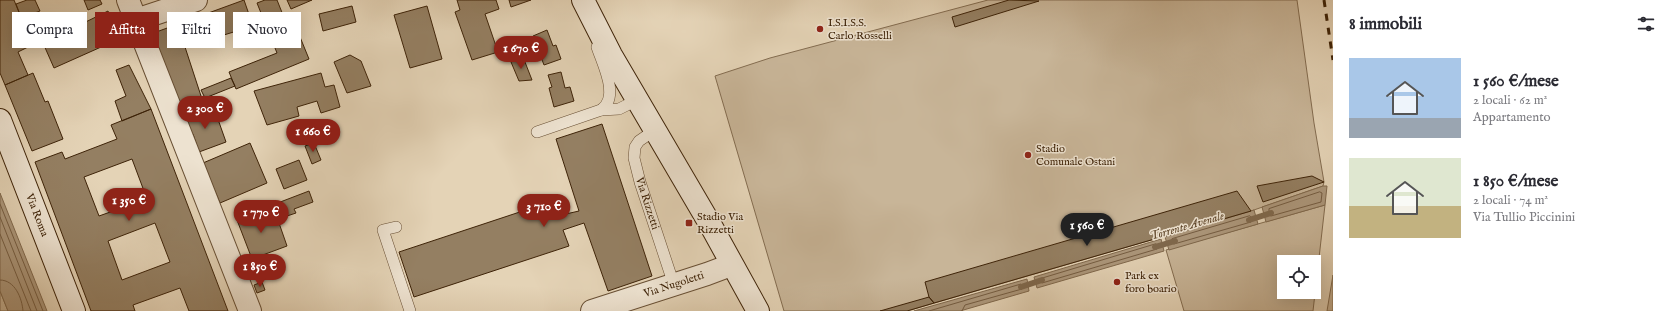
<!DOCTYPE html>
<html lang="it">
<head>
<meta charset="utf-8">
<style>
  :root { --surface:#fff; --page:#f2f2f3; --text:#2b2b33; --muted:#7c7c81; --accent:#8f2418 }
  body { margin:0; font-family:"IM FELL English",serif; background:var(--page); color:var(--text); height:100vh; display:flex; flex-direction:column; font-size:15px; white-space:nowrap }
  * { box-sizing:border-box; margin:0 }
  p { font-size:13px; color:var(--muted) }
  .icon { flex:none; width:22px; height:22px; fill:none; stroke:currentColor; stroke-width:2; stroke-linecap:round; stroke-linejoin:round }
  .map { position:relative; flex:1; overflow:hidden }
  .panel { display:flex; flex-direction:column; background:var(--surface); width:340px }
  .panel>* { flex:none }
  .top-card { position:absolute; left:12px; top:12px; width:380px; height:36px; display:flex; gap:8px }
  .fabs { position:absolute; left:1277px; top:255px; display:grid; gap:8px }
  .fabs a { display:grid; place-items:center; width:44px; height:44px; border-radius:0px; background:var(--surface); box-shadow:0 4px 16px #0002; font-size:20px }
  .price { position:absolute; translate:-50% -34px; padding:0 9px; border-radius:14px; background:var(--accent); color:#fff; font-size:13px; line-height:26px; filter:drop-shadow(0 1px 2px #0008) }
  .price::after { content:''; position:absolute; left:50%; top:24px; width:12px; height:9px; margin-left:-6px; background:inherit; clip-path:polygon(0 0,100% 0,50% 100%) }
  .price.current { background:#222; color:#fff }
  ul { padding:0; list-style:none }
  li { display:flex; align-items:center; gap:12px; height:100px; padding:0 16px }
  li span { display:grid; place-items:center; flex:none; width:112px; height:80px; border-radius:0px; color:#555 }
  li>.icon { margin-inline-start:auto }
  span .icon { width:48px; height:48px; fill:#fffc; stroke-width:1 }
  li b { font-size:17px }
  h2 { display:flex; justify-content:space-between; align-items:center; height:48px; padding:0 16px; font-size:17px }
  .pill { padding:0 14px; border-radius:0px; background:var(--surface); box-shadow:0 4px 16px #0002; font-size:14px; line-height:36px }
  .pill.current { background:var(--accent); color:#fff }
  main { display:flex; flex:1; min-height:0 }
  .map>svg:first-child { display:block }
  .green { fill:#c8b598; stroke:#836c50; fill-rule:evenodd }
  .water { fill:#ac977b; stroke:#80694d }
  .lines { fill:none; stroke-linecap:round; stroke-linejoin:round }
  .shore { stroke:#755d42; stroke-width:1 }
  .stream { stroke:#80694d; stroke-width:6 }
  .building { fill:#947f62; stroke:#3e2308; fill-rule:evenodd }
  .lane-casing { stroke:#684f34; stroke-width:12 }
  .street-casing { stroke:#684f34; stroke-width:24 }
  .secondary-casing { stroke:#3e2308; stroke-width:24 }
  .lane { stroke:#ede2d0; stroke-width:11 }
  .street { stroke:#ede2d0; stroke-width:22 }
  .secondary { stroke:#ede2d0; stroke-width:22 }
  .rail { stroke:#3e2308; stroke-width:3; stroke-dasharray:7 7; stroke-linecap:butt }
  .poi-dot { fill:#8f2418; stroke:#ede2d0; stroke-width:1.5 }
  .labels { text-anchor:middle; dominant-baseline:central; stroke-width:3; stroke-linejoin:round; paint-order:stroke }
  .poi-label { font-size:11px; fill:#3e2308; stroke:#ede2d0; text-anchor:start }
  .street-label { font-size:11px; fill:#3e2308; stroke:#ede2d0 }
  .water-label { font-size:12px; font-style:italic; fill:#5f462a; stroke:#ede2d0 }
</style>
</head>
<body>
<main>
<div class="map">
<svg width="1333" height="311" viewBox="0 0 1333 311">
  <rect width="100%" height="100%" fill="#e4d3b6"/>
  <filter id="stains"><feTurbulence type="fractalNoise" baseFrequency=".005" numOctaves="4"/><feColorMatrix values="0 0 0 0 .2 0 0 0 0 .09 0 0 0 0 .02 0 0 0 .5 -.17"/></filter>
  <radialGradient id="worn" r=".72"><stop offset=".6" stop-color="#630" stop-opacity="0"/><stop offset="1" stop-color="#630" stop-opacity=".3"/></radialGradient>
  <path class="green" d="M988,0h309l17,123 10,59 -1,4 -72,25 -344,100h-123l-69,-235 55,-18z
    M1325,205l-12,106h-129l-18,-61zM1284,262h30v30h-30z
    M1333,275v36h-6z
    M0,291l8,20h-8z"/>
  <path class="water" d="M1323,186h4l-2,19 -59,17 -4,-15z
    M0,193l47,118h-39l-8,-20z
    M1254,210l4,14 -89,26 -4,-13z
    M1161,239l3,12 -127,37 -3,-11z
    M1027,279l2,12 -69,20h-46z"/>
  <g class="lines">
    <path class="shore" d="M1320,192l2,1 -1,9 -50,14 -2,-1v-6z
      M0,204l43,107
      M1250,216l3,4 -2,2 -77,22 -3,-1 1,-4z
      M0,217l37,94
      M0,234l31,77
      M1156,244l3,2 -2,3 -115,34 -3,-2 1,-2z
      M0,280c15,0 22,18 23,31
      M929,311l92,-27 2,2 -1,3 -57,16 -3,6"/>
    <path class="stream" d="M1249,220l22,-7
      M1155,247l20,-6
      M1021,287l21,-7"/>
  </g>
  <path class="building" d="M0,0h14l18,45 -14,7 10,23 -23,10 -5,-12z
    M27,0h8l5,11 -8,3 8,19 -11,5 -13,-34z
    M84,0h16l2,4 -14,6z
    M244,0l9,26 -68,21 17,52 -24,11 -30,-75z
    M265,0h12l16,40 7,-3 9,22 -73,30 -7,-17 48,-19 -20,-50z
    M287,0h25l-21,9z
    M457,0h39l3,9 -14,5 13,38 -26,8 -17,-48 5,-2z
    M509,0h22l-20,7z
    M1009,0l30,1 -84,26 -3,-10z
    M352,6l4,16 -33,9 -4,-17z
    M427,6l15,53 -32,9 -16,-53z
    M108,11l11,28 -65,29 -11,-25z
    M547,30l6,16 3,-1 5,14 -17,6 -11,-29z
    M350,55l11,6 10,25 -24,7 -13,-31z
    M523,57l9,23 -13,1 -8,-19z
    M129,65l22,44 -29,12 -7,-20 11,-5 -10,-26z
    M561,72l4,16 5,-1 4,14 -20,6 -5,-19 3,-1 -4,-12z
    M33,73l12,29 3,-1 15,38 -31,12 -27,-66z
    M321,73l4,14 9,-2 6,22 -19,6 -4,-12 -20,6 2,9 -32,9 -13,-34z
    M231,78l4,8 -30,12 -4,-8z
    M214,108l12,34 -27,10 -6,-18 -4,2 -6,-17z
    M151,109l77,202h-39l-9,-23 -47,17 2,6h-44l-56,-149 27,-10 3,7 52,-20 -6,-14zM132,159l15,40 -48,17 -15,-39zM155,223l15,39 -48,18 -14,-39z
    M602,124l50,152 -44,15 -24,-68 -21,7 6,16 -155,51 -15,-45 154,-51 4,15 22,-5 -23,-72z
    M250,143l17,40 -47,20 -17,-40z
    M314,143l7,17 -9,4 -7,-18z
    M299,160l8,20 -23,9 -8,-20z
    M1312,176l12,6 -61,20 -6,-16z
    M309,191l4,11 -19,7 2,4 -15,5 -6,-14z
    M1237,191l14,20 -317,92 -5,-6 -4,-15z
    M267,209l6,16 6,-2 8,23 -35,13 -15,-39z
    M262,282l3,8 -8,3 -3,-8z
    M929,297l5,6 -27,8h-27z"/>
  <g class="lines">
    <g class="lane-casing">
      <g id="lane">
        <path d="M597,47c6,18 23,50 4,63"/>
        <path id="s1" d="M655,130l-16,11 -4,6 -1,11 6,24 34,103"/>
        <path d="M537,132l64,-22 18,-1 18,-9"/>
        <path d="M396,227l-13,3 27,81"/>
      </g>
    </g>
    <g class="street-casing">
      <g id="street">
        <path d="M128,0l122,311"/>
        <path d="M136,20l60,-20"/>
        <path id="s2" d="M592,311l115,-37 24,-9"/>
      </g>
    </g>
    <g class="secondary-casing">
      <g id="secondary">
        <path d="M583,0l28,55 99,169 48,87"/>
        <path id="s3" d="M0,120l74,191"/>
      </g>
    </g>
    <use href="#lane" class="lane"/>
    <use href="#street" class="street"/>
    <use href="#secondary" class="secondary"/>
    <path class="rail" d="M1324,0l9,60"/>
  </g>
  <g class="poi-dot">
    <circle cx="820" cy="29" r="4"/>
    <circle cx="1028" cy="155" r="4"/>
    <rect x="685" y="219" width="8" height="8" rx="2"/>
    <circle cx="1117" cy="282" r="4"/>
  </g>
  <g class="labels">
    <g class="poi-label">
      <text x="828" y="23">I.S.I.S.S.<tspan x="828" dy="13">Carlo Rosselli</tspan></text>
      <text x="1036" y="149">Stadio<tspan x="1036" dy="13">Comunale Ostani</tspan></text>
      <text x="697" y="217">Stadio Via<tspan x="697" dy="13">Rizzetti</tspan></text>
      <text x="1125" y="276">Park ex<tspan x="1125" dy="13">foro boario</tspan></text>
    </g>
    <g class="street-label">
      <text stroke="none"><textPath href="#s1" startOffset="85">Via Rizzetti</textPath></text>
      <text stroke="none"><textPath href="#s3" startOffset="102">Via Roma</textPath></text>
      <text stroke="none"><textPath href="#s2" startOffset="86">Via Nugoletti</textPath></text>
    </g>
    <g class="water-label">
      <text transform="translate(1187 226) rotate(-16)">Torrente Avenale</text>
    </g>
  </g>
  <rect width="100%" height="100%" filter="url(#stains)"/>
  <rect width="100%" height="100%" fill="url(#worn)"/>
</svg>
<div class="fabs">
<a><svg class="icon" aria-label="locate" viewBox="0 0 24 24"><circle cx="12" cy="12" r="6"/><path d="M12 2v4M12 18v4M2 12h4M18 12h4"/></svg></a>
</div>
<b class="price" style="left:521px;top:70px">1 670 €</b>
<b class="price" style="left:205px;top:130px">2 300 €</b>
<b class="price" style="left:313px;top:153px">1 660 €</b>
<b class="price" style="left:129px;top:222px">1 350 €</b>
<b class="price" style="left:544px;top:228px">3 710 €</b>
<b class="price" style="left:261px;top:234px">1 770 €</b>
<b class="price current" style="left:1087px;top:247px">1 560 €</b>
<b class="price" style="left:260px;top:288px">1 850 €</b>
<div class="top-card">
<a class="pill">Compra</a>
<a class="pill current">Affitta</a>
<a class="pill">Filtri</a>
<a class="pill">Nuovo</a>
</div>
</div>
<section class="panel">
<h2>8 immobili<svg class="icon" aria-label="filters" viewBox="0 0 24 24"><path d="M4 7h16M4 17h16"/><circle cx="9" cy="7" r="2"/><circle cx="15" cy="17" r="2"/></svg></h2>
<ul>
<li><span style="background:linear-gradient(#a9c7e8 75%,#9aa5b1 0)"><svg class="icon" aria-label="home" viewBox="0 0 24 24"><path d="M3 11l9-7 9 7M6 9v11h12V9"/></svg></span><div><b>1 560 €/mese</b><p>2 locali · 62 m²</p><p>Appartamento</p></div></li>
<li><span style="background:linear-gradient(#dfe7d0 60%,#c2b280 0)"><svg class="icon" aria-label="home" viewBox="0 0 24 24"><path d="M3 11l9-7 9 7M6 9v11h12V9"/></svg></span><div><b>1 850 €/mese</b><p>2 locali · 74 m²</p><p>Via Tullio Piccinini</p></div></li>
</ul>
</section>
</main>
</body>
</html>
